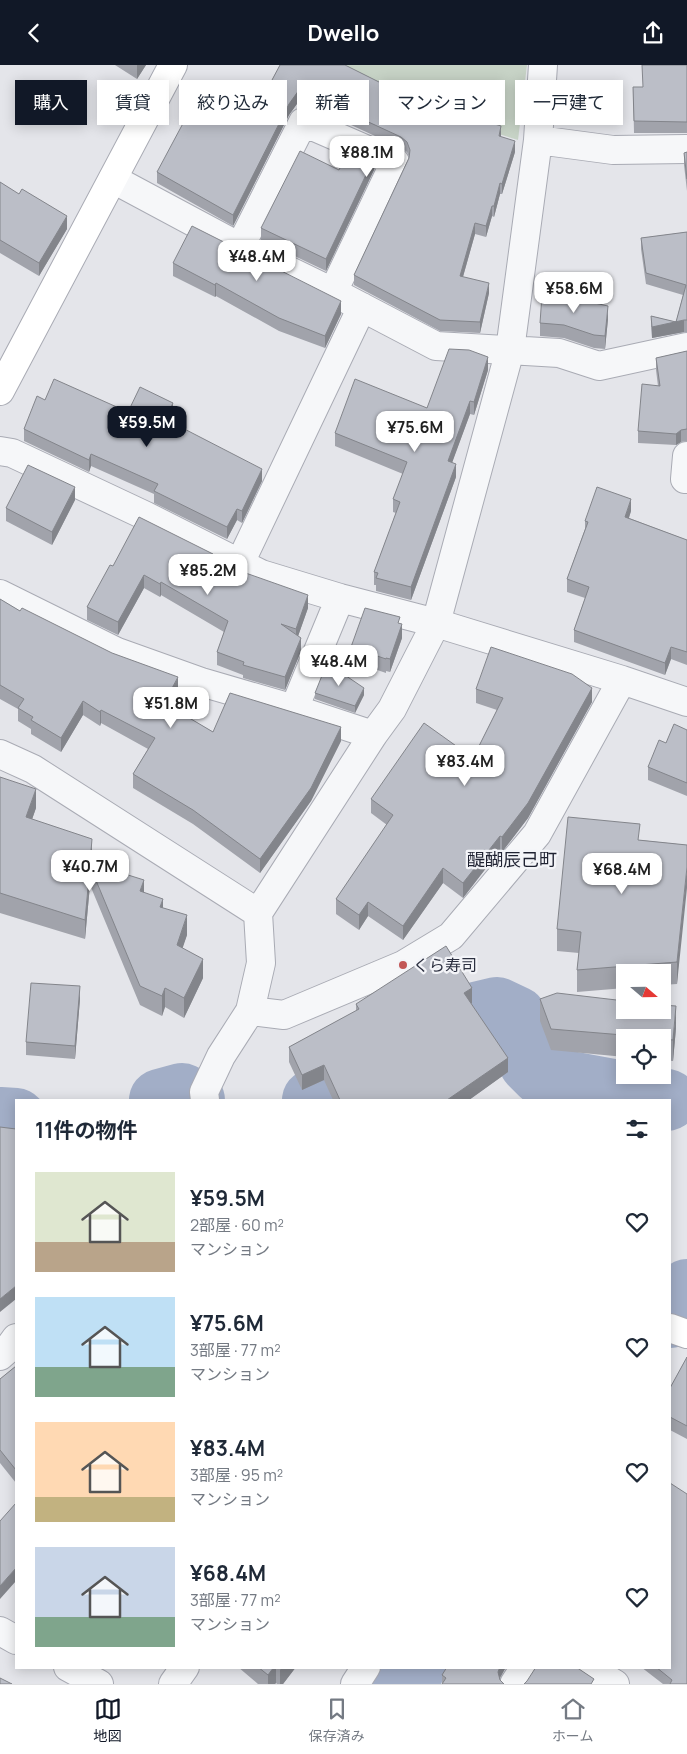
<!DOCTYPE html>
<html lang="ja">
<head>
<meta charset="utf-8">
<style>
  :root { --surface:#fff; --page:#f2f2f3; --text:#1f2937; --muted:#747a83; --line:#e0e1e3; --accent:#111827 }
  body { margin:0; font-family:Manrope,"Noto Sans JP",sans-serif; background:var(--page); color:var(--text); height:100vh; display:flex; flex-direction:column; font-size:19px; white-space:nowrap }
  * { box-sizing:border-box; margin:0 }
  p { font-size:16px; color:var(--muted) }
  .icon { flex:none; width:28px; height:28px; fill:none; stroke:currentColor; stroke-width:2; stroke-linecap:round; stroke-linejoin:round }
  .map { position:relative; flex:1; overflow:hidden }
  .panel { position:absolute; left:15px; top:1034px; width:656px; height:570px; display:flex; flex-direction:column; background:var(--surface); border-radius:0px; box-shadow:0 2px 12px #0003 }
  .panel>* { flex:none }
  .top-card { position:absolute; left:15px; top:15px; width:658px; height:45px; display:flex; gap:10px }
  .needle { width:32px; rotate:110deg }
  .tools { position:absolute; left:616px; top:899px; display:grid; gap:10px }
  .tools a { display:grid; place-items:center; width:55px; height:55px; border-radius:0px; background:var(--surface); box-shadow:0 2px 12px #0003; font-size:25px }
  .price { position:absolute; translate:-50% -42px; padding:0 11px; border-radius:10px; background:#fff; color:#222; font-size:16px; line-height:32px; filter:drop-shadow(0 1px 2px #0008) }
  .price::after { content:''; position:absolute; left:50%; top:30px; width:15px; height:11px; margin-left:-8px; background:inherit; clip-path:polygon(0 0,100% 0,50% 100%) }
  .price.on { background:var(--accent); color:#fff }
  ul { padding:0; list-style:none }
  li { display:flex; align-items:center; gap:15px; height:125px; padding:0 20px }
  li span { display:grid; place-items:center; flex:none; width:140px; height:100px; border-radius:0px; color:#555 }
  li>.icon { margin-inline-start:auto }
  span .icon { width:60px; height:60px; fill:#fffc; stroke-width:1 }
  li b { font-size:21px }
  h2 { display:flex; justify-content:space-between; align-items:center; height:60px; padding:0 20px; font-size:21px }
  .tag { padding:0 18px; border-radius:0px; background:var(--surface); box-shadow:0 2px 12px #0003; font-size:18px; line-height:45px }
  .tag.on { background:var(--accent); color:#fff }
  header { display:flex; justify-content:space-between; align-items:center; height:65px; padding:0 20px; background:var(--accent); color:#fff; font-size:22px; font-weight:700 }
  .menu { display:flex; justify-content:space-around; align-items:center; height:70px; border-top:1px solid var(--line); background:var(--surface); font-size:14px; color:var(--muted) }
  .menu a { display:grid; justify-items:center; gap:2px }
  .menu .on { color:var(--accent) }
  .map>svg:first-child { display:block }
  .green { fill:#c7d3c6 }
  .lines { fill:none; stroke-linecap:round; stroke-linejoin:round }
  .river { stroke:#a2aec7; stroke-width:62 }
  .street-casing { stroke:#a9abb4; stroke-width:30 }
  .secondary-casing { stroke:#a9abb4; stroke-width:30 }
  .street { stroke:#f6f7f9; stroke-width:28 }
  .secondary { stroke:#fff; stroke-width:28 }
  .wall { fill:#a1a3ab }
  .shaded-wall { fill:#83858b }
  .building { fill:#bbbec7; stroke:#83858b }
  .poi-dot { fill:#c25656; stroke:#f3f4f8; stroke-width:2 }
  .labels { text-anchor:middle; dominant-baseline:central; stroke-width:4.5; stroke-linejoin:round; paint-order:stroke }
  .poi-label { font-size:16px; fill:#2d3141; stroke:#f3f4f8; text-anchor:start }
  .neighbourhood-label { font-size:18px; fill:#1f2232; stroke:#f3f4f8 }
</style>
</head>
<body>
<header><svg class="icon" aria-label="back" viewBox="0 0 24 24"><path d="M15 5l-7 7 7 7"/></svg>Dwello<svg class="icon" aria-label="share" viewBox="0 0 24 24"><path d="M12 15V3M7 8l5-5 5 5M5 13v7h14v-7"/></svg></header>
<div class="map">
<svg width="687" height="1619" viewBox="0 0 687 1619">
  <rect width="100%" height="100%" fill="#e4e5ea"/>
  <path class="green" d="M313,0h214l-9,75 -112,-35z"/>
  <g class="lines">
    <path class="river" d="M160,1035l22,-6 12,6
      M313,1035l52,-14 36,-18 34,-21 41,-34 21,-5 19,9 8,17 6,29 11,11 23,7 103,19
      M0,1053l16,1
      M670,1252l17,-27
      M403,1619l12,-17"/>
    <g class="street-casing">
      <path id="street" d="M538,75l75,10 74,-1
        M113,114l127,68 93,45 103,54 123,7 40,13 88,-19
        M240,182l63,-125 92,40 -62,130
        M0,386l12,2 134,63 115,58 79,24 96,25 186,57 65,22
        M687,391l-2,23h2
        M240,498l122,-256
        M0,529l117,58 84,30 93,27 79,26
        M294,644l46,-111
        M0,689l33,15 225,144
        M250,946l34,4 119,-50 48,-29 86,-102 85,-154
        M205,1035l-1,-8 17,-36 29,-45 11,-48 -3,-50 115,-178 19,-26 44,-86 74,-273 28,-210 5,-75
        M0,1291l8,-7 8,-11
        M0,1566l16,9
        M68,1602l31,17
        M587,1602l28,17
        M173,1619l12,-17
        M355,1619l11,-17
        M514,1619l11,-17"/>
    </g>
    <g class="secondary-casing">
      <path id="secondary" d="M0,326l173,-326
        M670,1263l17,6"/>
    </g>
    <use href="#street" class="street"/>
    <use href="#secondary" class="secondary"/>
  </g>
  <path class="wall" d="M115,0h31l-9,14z
    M280,0l117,26 104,46 14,15 -13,42h-2l-6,23 -2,-1 -6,21 -11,-3 -12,43 26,16 -9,40 -40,-2 -86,-46v-10l55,-118 -2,-5 -6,-4 -102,-47 -10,14 -56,111 -76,-43v-11l93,-60 14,-17z
    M687,0v68h-53l-1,-46h10z
    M687,87v39l-3,-26v-12z
    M339,105h35l-48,101 -65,-31v-12z
    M0,117l67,47 -28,47 -39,-23z
    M687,167v100h-3l-32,6 -1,-10v-12l25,6 7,-27 -37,-11 -5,-35v-11z
    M173,198l168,51 -16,34 -46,-17 -63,-35 -1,1 -42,-21z
    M608,254l-3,30 -11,-1 -30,-10 -24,-2v-13z
    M687,286v90l-6,1 -5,3 -38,-2v-12l20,-45 -2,-16v-12z
    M488,305l-14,45 -4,-1 -18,48 4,15 -45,123 -35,-9v-6h-2v-13l22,-59 -3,-1v-13l10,-25 -68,-28v-13l92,-25z
    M45,335l83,12 45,3 -3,6 92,60 -20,42 -5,-3 -10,19 -73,-36v-9l-63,-28 -2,6 -65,-31v-12z
    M75,435l-23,45 -46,-24v-13z
    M631,446l-2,7 58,22v125l-16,-6 -6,16 -91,-33v-12l11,-32 -18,-6v-13l18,-50v-8z
    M213,491l95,52 -10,28 3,15 -16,39 -42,-12v-3l-26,-10v-13l7,-20 -63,-37 -1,2 -16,-9 -26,47 -31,-15v-13l26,-41z
    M0,534l20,12 158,80 -9,15 44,26 128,9 -30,60 -51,72 -67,-49 -60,-36v-14l15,-25 -47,-26 -1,3 -17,-11 -22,37 -30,-18v-5l-13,-8v-12l-18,-10z
    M400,559l2,14 -12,34 -4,-1v2l-35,-12v-14z
    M476,624l116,13 -64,116 -26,34 -2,-2 -37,48 -20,-15 -40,57 -35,-24 -9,14 -23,-16v-15l51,-74 -16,-12v-14l102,-41 24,-48 -21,-7z
    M315,628l49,2 -9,18 -40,-14z
    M687,665v66l-39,-16v-13l18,-24z
    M0,712l36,31 -4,11 60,39 -1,5 53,30 19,15 24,27 -5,13 21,30 -19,40 -19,-11 -3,9 -22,-11 -50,-120 -5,54 -85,-26z
    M640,775l47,5 -10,139 -15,1v-12h-37v15l-48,4v-22l2,-17 -22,-2v-22z
    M80,934l-5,60 -49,-4v-13z
    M540,934l136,29 -3,33 -11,-1v-23h-37v20l-74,-7 -11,-29z
    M472,938l-1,1 37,68 -39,28h-136l-9,-20 -22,10 -13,-28v-15l67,-36v-7z
    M687,1292v82l-17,-9v-42z
    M16,1301v117l-16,-20v-84z
    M238,1602h58l-13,17h-6l-1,-1 -1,1h-17z
    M447,1602h59l-5,9 -59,8v-9z
    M641,1602h29l17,17h-24z"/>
  <path class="shaded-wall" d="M137,0h9l-9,14z
    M299,25v11l-10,14 -56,111v-11l56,-111z
    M501,61v11l-2,-1z
    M515,76v11l-13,42v-10z
    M374,93v12l-48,101v-12z
    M500,118v11l-6,23v-11z
    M492,141v10l-6,21v-11z
    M67,151v13l-28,47v-13z
    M475,158v11l-15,53v-11z
    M216,218v13l-1,1v-12z
    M489,218v10l-9,40v-11z
    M341,236v13l-16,34v-12z
    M608,241v13l-3,30v-13z
    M684,255v12l-32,6v-11z
    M488,292v13l-14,45v-13z
    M470,336v13l-22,60v-13z
    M173,338v12l-8,16v-12z
    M681,365v12l-5,3v-11z
    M91,389v12l-2,6v-12z
    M456,399v13l-45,123v-13z
    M262,404v12l-20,42v-12z
    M75,422v13l-23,45v-13z
    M631,434v12l-6,18v-12z
    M237,444v11l-10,19v-12z
    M144,510v13l-26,47v-13z
    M161,517v13l-1,2v-13z
    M308,530v13l-12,34v-13z
    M402,559v14l-12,34v-13z
    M301,573v13l-16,39v-13z
    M671,582v12l-6,16v-12z
    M178,612v14l-14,25v-13z
    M364,623v7l-9,18v-7z
    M592,623v14l-64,116 -26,34v-15z
    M83,636v14l-22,37v-14z
    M101,645v13l-1,3v-14z
    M341,662v14l-30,60 -51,72v-14z
    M36,724v19l-10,29v-20z
    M500,771v14l-37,48v-15z
    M92,774v19l-1,11 -1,-6z
    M90,801v19l-5,54v-19z
    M687,802v21l-10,96v-22z
    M443,803v15l-40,57v-14z
    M144,815v19l-4,-8z
    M163,834v19l-3,-11z
    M368,837v14l-9,14v-15z
    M187,850v20l-10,30v-20z
    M203,894v19l-19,40v-20z
    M80,921v13l-5,60v-13z
    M165,923v19l-3,9v-20z
    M472,923v15l-8,5v-15z
    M676,941v22l-3,33v-21z
    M508,993v14l-39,28h-22z
    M324,1000v15l-22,10v-15z
    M16,1221v13l-16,13v-13z
    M16,1503v13l-16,18v-13z
    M274,1602h2v16l-1,1h-7v-9z
    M282,1602h14l-13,17h-3v-14z
    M500,1602h6l-5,9 -3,7v-11z"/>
  <path class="building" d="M280,0h65l52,26 44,19 27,9 1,-3 32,10 -2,10 16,5 -13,43 -2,-1 -6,23h-2l-6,20 -11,-3 -15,53 29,7 -9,39 -40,-2 -86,-45 55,-117 1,-8 -3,-8 -6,-5 -102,-47 -10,14 -56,111 -76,-43 46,-86 47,26 11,-19 3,2z
    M642,0h45v57l-53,-1 -1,-34h10z
    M350,82l24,11 -48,101 -65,-31 39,-77 39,19z
    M687,87v27l-3,-26z
    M0,117l19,12 3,-5 45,27 -28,47 -39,-23z
    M192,161l149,75 -16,35 -46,-18 -63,-35 -1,2 -42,-22z
    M687,167v88h-3l-32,7 -1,-11 25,6 10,-37 -40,-12 -5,-35z
    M550,228l58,13 -3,30 -11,-1 -30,-10 -24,-2 2,-28 7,1z
    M449,284l20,1 19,7 -14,45 -4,-1 -22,60 8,3 -45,123 -35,-9 2,-5 -4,-1 26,-70 -7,-3 14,-37 -72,-29 20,-54 72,29z
    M687,286v78l-6,1 -5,4 -38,-3 4,-47 18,2 -4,-28z
    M54,314l74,33 12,-25 33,16 -8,16 97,50 -20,42 -5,-2 -10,18 -73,-36 4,-7 -67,-30 -2,6 -65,-31 13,-33 8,4z
    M28,400l47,22 -23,45 -46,-24z
    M597,422l34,12 -6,18 62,23v112l-16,-5 -6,16 -91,-33 15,-43 -22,-8 21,-57 -3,-1z
    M139,452l74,37 -1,2 28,15 68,24 -12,34 -15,-5 20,14 -16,39 -42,-12 1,-3 -27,-10 11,-31 -67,-39 -1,2 -16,-9 -26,47 -31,-15 23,-42 3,1z
    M0,534l20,12 2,-3 90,45 66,24 -14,26 49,29 17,-39 111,34 -30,61 -51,71 -67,-49 -60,-36 22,-36 -54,-28 -1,2 -17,-11 -22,37 -30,-18 2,-3 -15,-9 6,-9 -24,-14z
    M365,543l35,9 -2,6 4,1 -12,35 -4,-1v1l-35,-12z
    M491,582l81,27 20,14 -64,115 -26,34 -2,-1 -37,47 -20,-15 -40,58 -35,-24 -9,13 -23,-16 57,-84 -22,-16 53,-76 49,35 30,-60 -27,-9z
    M327,598l37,25 -9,18 -40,-13z
    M674,659l13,6v53l-39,-16 11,-27 7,3z
    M0,712l36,12 -10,28 66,22 -2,24 54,17 -4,11 23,8 -3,8 27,8 -10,30 26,14 -19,39 -19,-10 -3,8 -22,-10 -50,-120 -5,54 -85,-27z
    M568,752l72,7 -2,16 49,5v22l-10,95 -100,8 4,-38 -24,-3z
    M446,881l26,42 -8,5 44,65 -61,42h-107l-16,-35 -22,10 -13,-28 70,-38 -3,-5z
    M31,918l49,3 -5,60 -49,-4z
    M557,928l68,8v9h37v-5l14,1 -3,34 -11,-1v-2h-15l-96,-8 -11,-30z
    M0,1062l16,2v157l-16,13z
    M687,1292v69l-17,-9v-29z
    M16,1301v104l-16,-20v-71z
    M670,1418l17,11v190h-17l2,-4 -16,-13h14z
    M16,1438v65l-16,18v-65z
    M258,1602h16l-6,8z
    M447,1602h53l-2,5 2,8 4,4h-62l4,-6 -4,-3z
    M536,1602h40l18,12 -3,5h-67l3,-3z
    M0,1613l12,6h-12z"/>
  <circle class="poi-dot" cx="403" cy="900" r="5"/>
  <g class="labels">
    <g class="poi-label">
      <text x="413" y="900">くら寿司</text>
    </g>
    <g class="neighbourhood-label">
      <text x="512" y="794">醍醐辰己町</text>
    </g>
  </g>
</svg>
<div class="tools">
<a><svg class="needle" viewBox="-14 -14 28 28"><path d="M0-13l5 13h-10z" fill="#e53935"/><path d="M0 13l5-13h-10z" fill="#747a83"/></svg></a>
<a><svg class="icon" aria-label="locate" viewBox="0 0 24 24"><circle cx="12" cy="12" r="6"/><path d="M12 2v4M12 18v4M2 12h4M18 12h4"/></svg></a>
</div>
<b class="price" style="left:367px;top:113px">¥88.1M</b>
<b class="price" style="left:257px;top:217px">¥48.4M</b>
<b class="price" style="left:574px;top:249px">¥58.6M</b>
<b class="price on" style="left:147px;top:383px">¥59.5M</b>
<b class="price" style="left:415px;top:388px">¥75.6M</b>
<b class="price" style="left:208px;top:531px">¥85.2M</b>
<b class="price" style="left:339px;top:622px">¥48.4M</b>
<b class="price" style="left:171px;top:664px">¥51.8M</b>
<b class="price" style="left:465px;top:722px">¥83.4M</b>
<b class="price" style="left:90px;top:827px">¥40.7M</b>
<b class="price" style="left:622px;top:830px">¥68.4M</b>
<div class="top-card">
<a class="tag on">購入</a>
<a class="tag">賃貸</a>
<a class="tag">絞り込み</a>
<a class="tag">新着</a>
<a class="tag">マンション</a>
<a class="tag">一戸建て</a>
</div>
<section class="panel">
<h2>11件の物件<svg class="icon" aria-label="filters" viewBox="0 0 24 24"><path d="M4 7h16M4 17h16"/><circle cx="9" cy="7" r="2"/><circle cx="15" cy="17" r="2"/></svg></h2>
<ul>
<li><span style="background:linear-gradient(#dfe7d0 70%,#b9a48a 0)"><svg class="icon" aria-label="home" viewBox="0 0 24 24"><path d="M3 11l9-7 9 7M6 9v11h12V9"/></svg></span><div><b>¥59.5M</b><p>2部屋 · 60 m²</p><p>マンション</p></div><svg class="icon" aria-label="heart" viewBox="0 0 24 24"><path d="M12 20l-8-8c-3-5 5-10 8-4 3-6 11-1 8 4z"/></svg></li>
<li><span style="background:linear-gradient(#bfe0f5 70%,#7fa58c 0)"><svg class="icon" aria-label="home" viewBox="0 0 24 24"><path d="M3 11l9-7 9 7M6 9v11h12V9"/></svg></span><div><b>¥75.6M</b><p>3部屋 · 77 m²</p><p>マンション</p></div><svg class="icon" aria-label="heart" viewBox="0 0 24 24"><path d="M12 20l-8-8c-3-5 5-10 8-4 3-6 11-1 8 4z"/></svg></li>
<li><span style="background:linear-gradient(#ffd9b3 75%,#c2b280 0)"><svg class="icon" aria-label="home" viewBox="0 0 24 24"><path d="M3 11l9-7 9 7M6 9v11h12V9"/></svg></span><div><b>¥83.4M</b><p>3部屋 · 95 m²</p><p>マンション</p></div><svg class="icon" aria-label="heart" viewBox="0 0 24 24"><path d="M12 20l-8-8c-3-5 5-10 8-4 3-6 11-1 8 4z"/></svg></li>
<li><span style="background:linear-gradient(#c9d6e8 70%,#7fa58c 0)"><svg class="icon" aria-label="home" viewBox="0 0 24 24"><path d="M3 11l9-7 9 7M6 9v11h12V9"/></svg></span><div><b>¥68.4M</b><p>3部屋 · 77 m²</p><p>マンション</p></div><svg class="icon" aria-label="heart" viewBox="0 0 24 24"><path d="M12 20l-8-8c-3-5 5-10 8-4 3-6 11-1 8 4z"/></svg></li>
</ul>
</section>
</div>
<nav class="menu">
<a class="on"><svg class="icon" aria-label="map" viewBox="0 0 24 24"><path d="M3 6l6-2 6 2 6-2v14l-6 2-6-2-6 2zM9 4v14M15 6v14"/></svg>地図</a>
<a><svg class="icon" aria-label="saved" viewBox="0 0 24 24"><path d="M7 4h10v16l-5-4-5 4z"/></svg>保存済み</a>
<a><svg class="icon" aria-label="home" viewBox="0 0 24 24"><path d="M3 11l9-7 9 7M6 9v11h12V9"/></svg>ホーム</a>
</nav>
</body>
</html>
